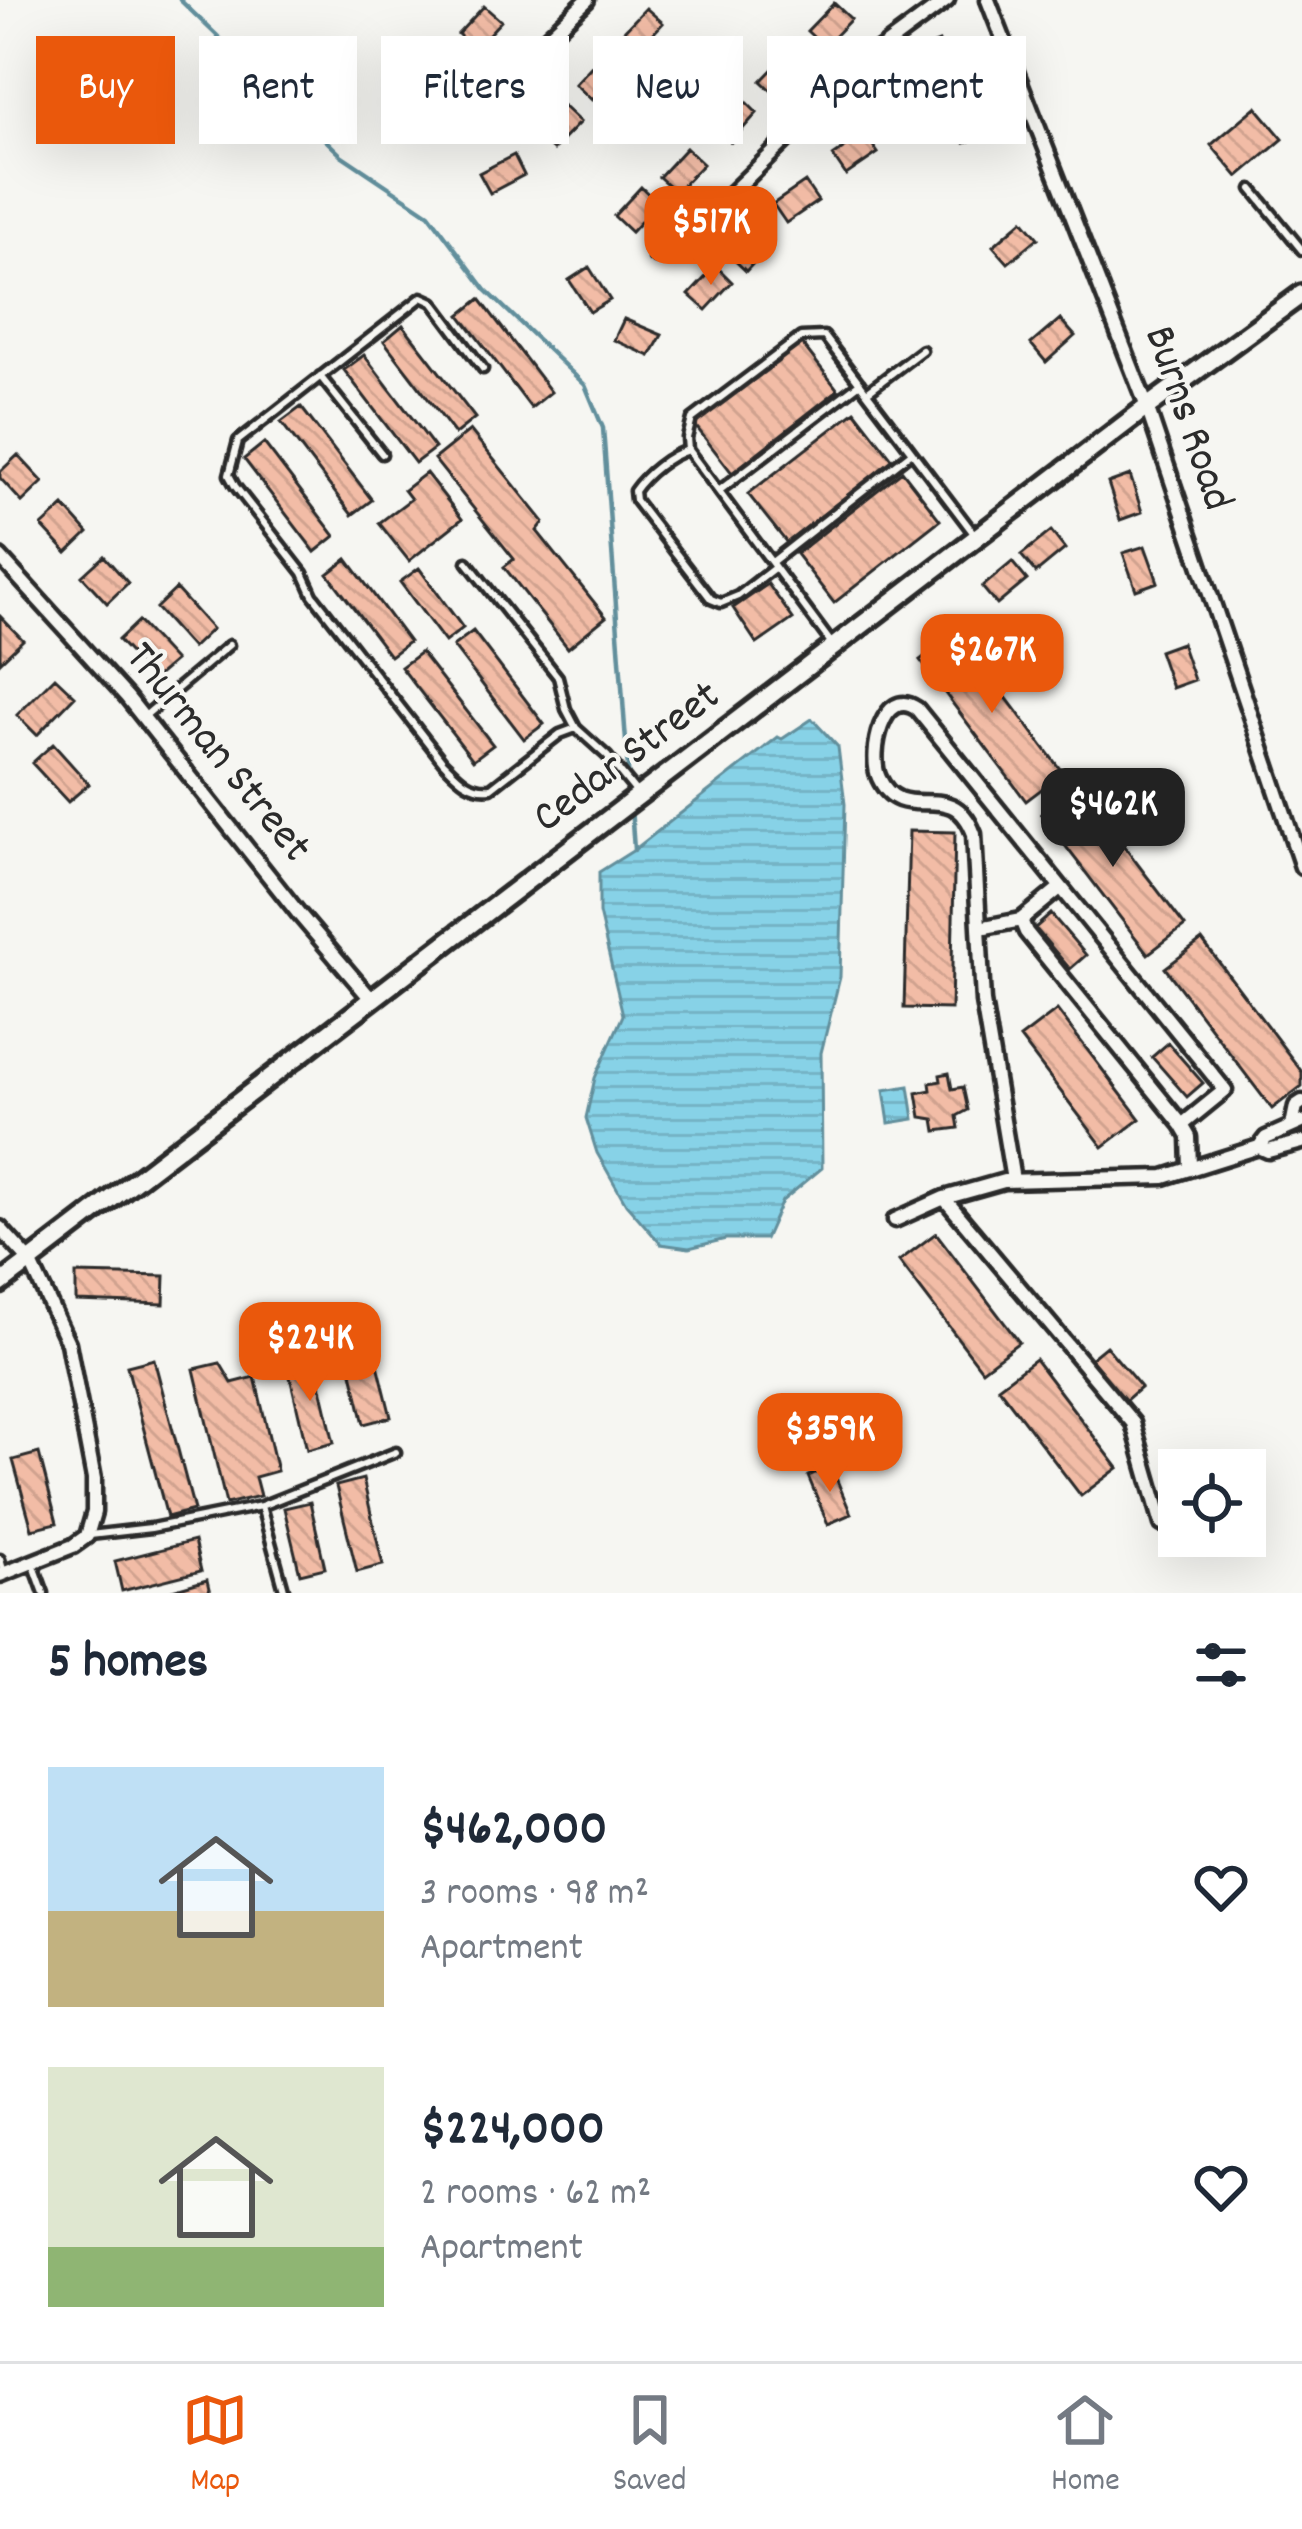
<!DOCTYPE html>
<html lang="en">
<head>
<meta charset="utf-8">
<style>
  :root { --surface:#fff; --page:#f6f6f7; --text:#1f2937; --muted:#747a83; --line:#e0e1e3; --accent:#ea580c }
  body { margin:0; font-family:Dekko,sans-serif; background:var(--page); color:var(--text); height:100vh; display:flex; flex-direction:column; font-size:45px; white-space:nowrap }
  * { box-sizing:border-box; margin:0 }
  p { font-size:39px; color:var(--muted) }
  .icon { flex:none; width:66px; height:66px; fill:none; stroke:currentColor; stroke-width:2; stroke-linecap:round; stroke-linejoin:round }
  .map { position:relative; height:1593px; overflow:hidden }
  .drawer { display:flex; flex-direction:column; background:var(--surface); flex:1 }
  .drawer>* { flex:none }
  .banner { position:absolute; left:36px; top:36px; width:1230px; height:108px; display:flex; gap:24px }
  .tools { position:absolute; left:1158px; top:1449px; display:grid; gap:24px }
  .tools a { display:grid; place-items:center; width:108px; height:108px; border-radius:0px; background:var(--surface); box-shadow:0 12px 48px #0002; font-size:60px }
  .price { position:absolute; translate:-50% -102px; padding:0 27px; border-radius:24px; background:var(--accent); color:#fff; font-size:39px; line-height:78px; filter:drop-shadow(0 3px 6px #0008) }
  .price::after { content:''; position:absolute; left:50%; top:72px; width:36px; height:27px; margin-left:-18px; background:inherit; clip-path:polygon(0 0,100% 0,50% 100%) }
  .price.active { background:#222; color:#fff }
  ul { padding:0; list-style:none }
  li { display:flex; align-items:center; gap:36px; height:300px; padding:0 48px }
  li span { display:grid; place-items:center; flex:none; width:336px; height:240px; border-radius:0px; color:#555 }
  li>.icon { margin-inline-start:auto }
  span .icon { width:144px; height:144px; fill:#fffc; stroke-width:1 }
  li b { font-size:51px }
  h2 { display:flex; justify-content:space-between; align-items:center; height:144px; padding:0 48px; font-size:51px }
  .pill { padding:0 42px; border-radius:0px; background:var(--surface); box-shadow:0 12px 48px #0002; font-size:42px; line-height:108px }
  .pill.active { background:var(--accent); color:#fff }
  .tabs { display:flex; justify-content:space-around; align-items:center; height:168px; border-top:3px solid var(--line); background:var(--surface); font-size:33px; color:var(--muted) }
  .tabs a { display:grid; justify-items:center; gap:6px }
  .tabs .active { color:var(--accent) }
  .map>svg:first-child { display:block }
  .water { fill:url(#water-rules); stroke:#628f9c; stroke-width:3 }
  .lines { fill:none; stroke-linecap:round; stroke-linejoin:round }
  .stream { stroke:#628f9c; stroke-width:4.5 }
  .building { fill:url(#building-back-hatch); stroke:#2b2b2b; stroke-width:3 }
  .service-casing { stroke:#2b2b2b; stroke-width:15 }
  .minor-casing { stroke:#2b2b2b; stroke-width:21 }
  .tertiary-casing { stroke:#2b2b2b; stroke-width:26 }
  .service { stroke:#f6f6f2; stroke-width:6 }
  .minor { stroke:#f6f6f2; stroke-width:12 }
  .tertiary { stroke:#f6f6f2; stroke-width:16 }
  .labels { text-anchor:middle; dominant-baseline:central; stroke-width:9; stroke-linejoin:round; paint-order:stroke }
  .street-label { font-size:45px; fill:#2b2b2b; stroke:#f6f6f2 }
</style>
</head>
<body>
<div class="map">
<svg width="1302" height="1593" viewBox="0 0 1302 1593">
  <defs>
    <pattern id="water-rules" width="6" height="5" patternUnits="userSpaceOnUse" patternTransform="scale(3)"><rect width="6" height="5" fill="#87d2e7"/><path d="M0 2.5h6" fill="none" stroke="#75b4c6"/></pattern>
    <pattern id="building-back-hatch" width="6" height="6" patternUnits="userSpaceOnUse" patternTransform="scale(3)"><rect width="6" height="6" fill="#f2bca6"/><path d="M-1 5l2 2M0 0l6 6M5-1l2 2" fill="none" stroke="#d0a28f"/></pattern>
  </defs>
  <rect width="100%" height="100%" fill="#f6f6f2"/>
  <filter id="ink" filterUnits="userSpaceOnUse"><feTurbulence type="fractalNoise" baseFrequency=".00833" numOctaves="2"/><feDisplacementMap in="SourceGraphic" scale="24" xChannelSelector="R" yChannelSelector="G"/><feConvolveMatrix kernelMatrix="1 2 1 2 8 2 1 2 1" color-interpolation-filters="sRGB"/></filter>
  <g filter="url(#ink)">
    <path class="water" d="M812,719l26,28 7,57 -5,173 -19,76 1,115 -40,33 -17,38h-39l-37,9 -28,-4 -35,-40 -29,-51 -11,-35 9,-40 28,-63 -24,-102v-41l35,-22 144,-113 4,2z
      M909,1086l5,33 -25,4 -5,-33z"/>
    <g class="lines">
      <path class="stream" d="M180,0l161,155 88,59 57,76 99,95 18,43 27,368
        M631,807l3,43"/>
    </g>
    <path class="building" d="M834,3l17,16 -27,28 -17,-16z
      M484,6l17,15 -27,29 -16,-16z
      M646,8l17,15 -27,29 -17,-16z
      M939,42l15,36 -22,9 -15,-36z
      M788,53l17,16 -27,28 -17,-16z
      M602,55l17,16 -27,29 -17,-16z
      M741,97l16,16 -26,29 -17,-16z
      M971,98l15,36 -21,9 -15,-36z
      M563,106l17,16 -27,28 -17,-15z
      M1256,107l27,32 -45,38 -27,-32z
      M865,134l13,19 -32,22 -13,-19z
      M686,148l17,16 -27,28 -17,-15z
      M514,155l10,20 -34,18 -11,-20z
      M805,182l13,19 -32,22 -13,-19z
      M641,187l17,16 -27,29 -17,-16z
      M1023,220l15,18 -30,25 -15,-17z
      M756,227l16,16 -26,28 -17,-16z
      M716,266l16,16 -26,28 -17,-15z
      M589,267l21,33 -20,12 -21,-32z
      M480,299l71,93 -20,16 -71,-93z
      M624,319l38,16 -12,21 -36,-16z
      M1060,319l15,17 -29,26 -15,-18z
      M403,325l72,93 -20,16 -71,-93z
      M800,341l38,49 -106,83 -38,-49z
      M364,355l71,93 -20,15 -71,-93z
      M301,407l71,93 -20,15 -71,-93z
      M855,411l38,49 -106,83 -39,-49z
      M470,430l74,92 -7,9 69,86 -38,31 -64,-81 10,-8 -80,-100z
      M264,443l71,93 -20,16 -71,-93z
      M18,455l25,27 -21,20 -22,-24v-6z
      M902,471l38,49 -106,83 -38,-49z
      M426,473l36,46 -53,42 -30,-38 32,-24 -7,-9z
      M1130,475l12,37 -22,8 -12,-37z
      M64,506l24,27 -21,20 -25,-27z
      M1051,531l14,18 -29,24 -15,-18z
      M1145,546l13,36 -22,8 -13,-37z
      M104,556l24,27 -21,20 -25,-27z
      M347,559l62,83 -19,14 -62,-82z
      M1012,562l15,18 -30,25 -15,-18z
      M419,568l44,60 -18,14 -45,-60z
      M768,584l25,35 -36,25 -24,-36z
      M176,589l36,40 -20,19 -36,-40z
      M0,616l23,24 -23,22z
      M138,621l37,40 -21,18 -36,-39z
      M473,631l71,93 -20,15 -71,-93z
      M957,632l106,141 -37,28 -106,-141z
      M1181,643l13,37 -22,8 -13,-37z
      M421,652l72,93 -20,15 -72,-93z
      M55,677l20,19 -38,39 -20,-20z
      M53,744l36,40 -21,18 -36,-39z
      M1078,786l107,140 -37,28 -107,-140z
      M909,831l46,1 -4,177 -47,-1z
      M1051,914l35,41 -16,14 -35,-41z
      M1202,940l100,132v14l-30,23 -107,-141z
      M1057,1010l83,109 -37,28 -83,-109z
      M1168,1043l35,40 -16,14 -35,-40z
      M949,1073l3,16 11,-2 5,23 -11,6 2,12 -23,3 -2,-12 -13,-2 -4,-24 14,-3 -1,-7 11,-2 -1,-6z
      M936,1233l83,109 -37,28 -83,-109z
      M76,1274l89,2 -1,28 -88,-3z
      M370,1332l21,85 -27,7 -20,-86z
      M1106,1346l35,41 -16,14 -36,-41z
      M314,1358l20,85 -27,7 -20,-86z
      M154,1359l40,151 -27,7 -40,-151z
      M1035,1359l83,109 -37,28 -83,-109z
      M220,1363l12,20 23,-6 22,94 -22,6 5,19 -34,8 -32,-135z
      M39,1453l18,70 -25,6 -19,-69z
      M831,1466l20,48 -23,10 -20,-48z
      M363,1479l20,86 -26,7 -21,-86z
      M310,1502l15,66 -25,6 -16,-66z
      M194,1541l7,30 -79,20 -7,-30z
      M207,1580l3,13h-48z"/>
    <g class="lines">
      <g class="service-casing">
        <path id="service" d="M1252,189l50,61
          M483,369l-50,-67 -11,-5 -184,144 -9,34 6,11 68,87 10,22 130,167c14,14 26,29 48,26l69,-54 16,-6 31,28 30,37
          M320,376l62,78
          M867,392l55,-42
          M688,450c-19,5 -43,25 -54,41l1,9 76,99 10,4 17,-7 36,-28
          M720,490l140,-107
          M467,562l91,115 8,32 10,19
          M772,562l140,-110
          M832,644l-144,-194 -1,-12 5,-19 109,-82 23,-1 151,199
          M146,715l83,-70
          M261,1506l24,87
          M90,1535l61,-7 110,-22 135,-54
          M0,1559l4,14
          M33,1563l11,30"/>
      </g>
      <g class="minor-casing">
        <path id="minor" d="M988,0l159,407 155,460
          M482,99l105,-99
          M656,255l61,-48 161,-156 69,-51
          M0,557l127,140 172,217 73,86
          M1021,920l5,12 156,193
          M980,928l41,-8 40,-33
          M1302,1122l-36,16 -7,9 9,4 34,-9
          M1292,1126l4,-20 6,-4
          M1013,1180l-30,-178 -9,-168c-23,-61 -71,-5 -95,-56 -11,-23 4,-93 38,-69l308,381 -43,35 7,12 1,31
          M944,1198l189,225 29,101
          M895,1220l49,-22 60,-17 160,-4 95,-30
          M0,1228l30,33 38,82 26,136v33l-7,24 -14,10 -73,29"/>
      </g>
      <g class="tertiary-casing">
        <path id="tertiary" d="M0,1284l1147,-877 155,-113"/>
      </g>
      <use href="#service" class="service"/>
      <use href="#minor" class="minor"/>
      <use href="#tertiary" class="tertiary"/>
    </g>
  </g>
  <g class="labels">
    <g class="street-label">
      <text transform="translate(1186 419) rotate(71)">Burns Road</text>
      <text transform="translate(216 754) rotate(51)">Thurman Street</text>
      <text transform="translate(628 759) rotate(-37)">Cedar Street</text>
    </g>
  </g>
</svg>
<div class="tools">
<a><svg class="icon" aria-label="locate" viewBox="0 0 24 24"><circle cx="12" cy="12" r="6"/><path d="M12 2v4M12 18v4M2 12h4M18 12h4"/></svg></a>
</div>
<b class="price" style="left:711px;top:288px">$517K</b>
<b class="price" style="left:992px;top:716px">$267K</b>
<b class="price active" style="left:1113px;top:870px">$462K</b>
<b class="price" style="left:310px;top:1404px">$224K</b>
<b class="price" style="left:830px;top:1495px">$359K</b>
<div class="banner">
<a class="pill active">Buy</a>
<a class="pill">Rent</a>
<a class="pill">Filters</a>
<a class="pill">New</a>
<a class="pill">Apartment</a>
</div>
</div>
<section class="drawer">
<h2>5 homes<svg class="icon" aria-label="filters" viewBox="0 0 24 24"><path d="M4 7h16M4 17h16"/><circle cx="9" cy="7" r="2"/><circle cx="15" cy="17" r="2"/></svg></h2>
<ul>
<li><span style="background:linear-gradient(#bfe0f5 60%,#c2b280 0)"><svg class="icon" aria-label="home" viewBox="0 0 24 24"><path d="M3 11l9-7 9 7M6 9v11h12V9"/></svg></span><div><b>$462,000</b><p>3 rooms · 98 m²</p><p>Apartment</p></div><svg class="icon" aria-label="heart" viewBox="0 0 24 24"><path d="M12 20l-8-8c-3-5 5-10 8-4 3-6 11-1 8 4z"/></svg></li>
<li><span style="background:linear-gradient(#dfe7d0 75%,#8fb573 0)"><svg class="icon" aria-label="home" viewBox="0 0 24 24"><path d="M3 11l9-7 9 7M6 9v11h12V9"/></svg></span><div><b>$224,000</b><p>2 rooms · 62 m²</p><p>Apartment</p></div><svg class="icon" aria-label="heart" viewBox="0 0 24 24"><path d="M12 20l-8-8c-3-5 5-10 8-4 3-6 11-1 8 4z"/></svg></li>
</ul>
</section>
<nav class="tabs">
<a class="active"><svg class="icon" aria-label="map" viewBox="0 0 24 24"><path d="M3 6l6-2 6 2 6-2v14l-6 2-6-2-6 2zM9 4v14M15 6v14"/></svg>Map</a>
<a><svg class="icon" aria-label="saved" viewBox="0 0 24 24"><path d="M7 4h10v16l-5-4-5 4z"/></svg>Saved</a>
<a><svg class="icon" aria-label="home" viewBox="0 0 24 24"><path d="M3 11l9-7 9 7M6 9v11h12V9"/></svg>Home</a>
</nav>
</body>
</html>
